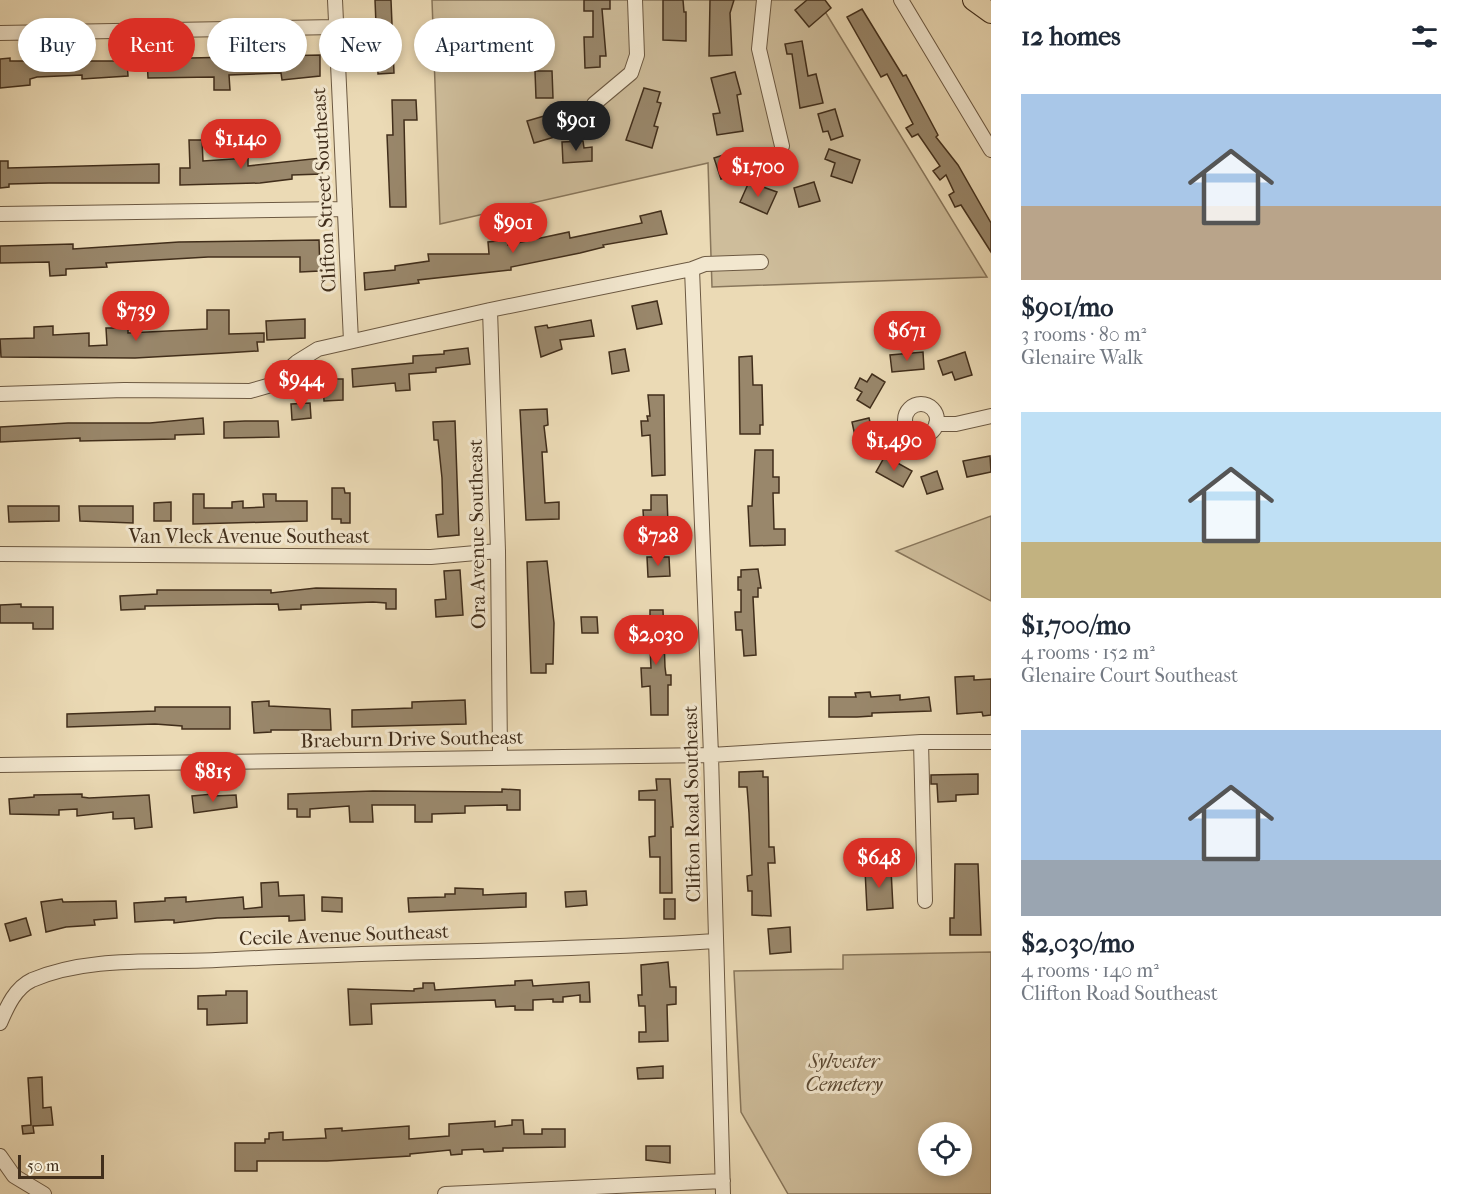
<!DOCTYPE html>
<html lang="en">
<head>
<meta charset="utf-8">
<style>
  :root { --surface:#fff; --page:#f2f2f3; --text:#1f2937; --muted:#747a83; --accent:#d93025 }
  body { margin:0; font-family:"IM FELL French Canon",serif; background:var(--page); color:var(--text); height:100vh; display:flex; flex-direction:column; font-size:22px; white-space:nowrap }
  * { box-sizing:border-box; margin:0 }
  p { font-size:20px; color:var(--muted) }
  .icon { flex:none; width:33px; height:33px; fill:none; stroke:currentColor; stroke-width:2; stroke-linecap:round; stroke-linejoin:round }
  .map { position:relative; flex:1; overflow:hidden }
  .side { display:flex; flex-direction:column; background:var(--surface); width:480px }
  .side>* { flex:none }
  .top-card { position:absolute; left:18px; top:18px; width:570px; height:54px; display:flex; gap:12px }
  .fabs { position:absolute; left:918px; top:1122px; display:grid; gap:12px }
  .fabs a { display:grid; place-items:center; width:54px; height:54px; border-radius:50%; background:var(--surface); box-shadow:0 3px 9px #0003; font-size:30px }
  .scale { position:absolute; left:18px; bottom:15px; width:86px; box-sizing:border-box; padding-left:6px; border:3px solid #412e1b; border-top:0; font-size:16px; line-height:21px; white-space:nowrap; color:#412e1b; -webkit-text-stroke:4px #f2e7cf; paint-order:stroke }
  .price { position:absolute; translate:-50% -51px; padding:0 14px; border-radius:21px; background:var(--accent); color:#fff; font-size:20px; line-height:39px; filter:drop-shadow(0 2px 3px #0008) }
  .price::after { content:''; position:absolute; left:50%; top:36px; width:18px; height:14px; margin-left:-9px; background:inherit; clip-path:polygon(0 0,100% 0,50% 100%) }
  .price.on { background:#222; color:#fff }
  ul { padding:0; list-style:none }
  li { display:grid; align-content:center; gap:12px; height:318px; padding:0 30px }
  li span { display:grid; place-items:center; height:186px; border-radius:0px; color:#555 }
  li>.icon { margin-inline-start:auto }
  span .icon { width:108px; height:108px; fill:#fffc; stroke-width:1 }
  li b { font-size:26px }
  h2 { display:flex; justify-content:space-between; align-items:center; height:72px; padding:0 30px; font-size:26px }
  .tag { padding:0 21px; border-radius:27px; background:var(--surface); box-shadow:0 3px 9px #0003; font-size:21px; line-height:54px }
  .tag.on { background:var(--accent); color:#fff }
  main { display:flex; flex:1; min-height:0 }
  .map>svg:first-child { display:block }
  .green { fill:#cebd9b; stroke:#88765b; stroke-width:1.5; fill-rule:evenodd }
  .building { fill:#99876b; stroke:#412e1b; stroke-width:1.5 }
  .lines { fill:none; stroke-linecap:round; stroke-linejoin:round }
  .minor-casing { stroke:#6c5942; stroke-width:16 }
  .highway-casing { stroke:#412e1b; stroke-width:22 }
  .minor { stroke:#f2e7cf; stroke-width:14 }
  .highway { stroke:#ebdab5; stroke-width:20 }
  .labels { text-anchor:middle; dominant-baseline:central; stroke-width:6; stroke-linejoin:round; paint-order:stroke }
  .street-label { font-size:20px; fill:#412e1b; stroke:#f2e7cf }
  .park-label { font-size:20px; font-style:italic; fill:#5d4b35; stroke:#f2e7cf }
</style>
</head>
<body>
<main>
<div class="map">
<svg width="991" height="1194" viewBox="0 0 991 1194">
  <rect width="100%" height="100%" fill="#ebdab5"/>
  <filter id="stains"><feTurbulence type="fractalNoise" baseFrequency=".00333" numOctaves="4"/><feColorMatrix values="0 0 0 0 .2 0 0 0 0 .09 0 0 0 0 .02 0 0 0 .5 -.17"/></filter>
  <radialGradient id="worn" r=".72"><stop offset=".6" stop-color="#630" stop-opacity="0"/><stop offset="1" stop-color="#630" stop-opacity=".3"/></radialGradient>
  <path class="green" d="M432,0h386l169,277 -275,10 -4,-124 -268,61z
    M991,516v85l-95,-50z
    M991,952v242h-203l-47,-82 -7,-141 109,-2v-14zM928,1132h34v34h-34z"/>
  <path class="building" d="M375,0h16l3,73 -16,1z
    M584,0h26v9h-8l4,47h-6v11l-15,1 -1,-31h9v-26h-9z
    M663,0h20l1,12h2v29l-23,-1z
    M710,0h24l-4,13 2,42 -23,1z
    M807,0h18l6,8 -22,19 -14,-17z
    M862,9l41,67 3,-1 32,60 -2,2 22,28 33,58v29l-30,-47 -6,2 -6,-12 5,-3 -8,-17 -6,5 -7,-9 7,-5 -22,-32 -6,3 -6,-9 7,-4 -26,-50 -6,3 -34,-60z
    M802,41l6,35 8,-2 7,29 -23,5 -8,-54h-5l-2,-10z
    M320,55v21l-38,4 -1,-7 -52,2 1,15h-16v-13l-66,1 -1,-19z
    M10,58v3h117l1,15 -46,3v-4l-45,2 -7,2v6l-30,3v-29z
    M535,71h17l1,27h-17z
    M735,72l6,22 -4,1 6,36 -26,4 -4,-21 7,-1 -9,-35z
    M644,88l16,4 -3,10 4,1 -7,23 4,1 -6,21 -26,-8z
    M392,100h24l1,20h-13l2,87h-16l-3,-72h6z
    M835,109l8,27 -12,4 -3,-9 -5,1 -5,-18z
    M551,114l7,22 -24,7 -7,-22z
    M189,140h13l1,21 45,-3v8l73,-8 1,16 -30,1v4l-32,4 -80,2v-17h10z
    M583,141l1,7 8,-1v14l-29,2 -1,-21z
    M829,149l31,11 -8,23 -21,-7 4,-13 -10,-4z
    M736,151l7,21 -22,7 -7,-21z
    M0,161h8v7l151,-4v19h-110l-40,1v3l-9,1z
    M749,182l28,10 -10,22 -27,-12z
    M814,182l6,19 -21,6 -5,-19z
    M661,211l6,23 -64,11 1,2 -24,6 -69,14v3l-93,10 1,3 -54,7 -1,-17 31,-3v-4l34,-5 -1,-7h61l-1,-12 19,-2 1,5 61,-13 1,6 72,-15 -2,-7z
    M319,240l1,31 -20,1v-15h-92l-102,6 1,4 -41,2v6l-16,1 -1,-14 -49,1v-17l73,-2v5l106,-7z
    M657,301l5,23 -25,5 -5,-23z
    M207,310h22v24l35,-1v9h-7l1,9 -33,2 -90,5 -134,-1 -1,-18 34,-1v-11l19,-1v9l36,-2v13l18,-1 -1,-17h22v5l79,-4z
    M305,319v19l-38,2 -1,-19z
    M591,320l3,16 -34,4 2,9 -21,8 -6,-30 12,-2 1,3z
    M468,348l2,16 -34,4v4l-27,2 1,16 -14,1 -1,-8 -42,4 -1,-18 61,-6v-7l31,-2v-3z
    M625,349l4,22 -17,3 -3,-22z
    M923,352l1,17 -32,3 -2,-17z
    M965,352l7,23 -17,5 -3,-8 -9,3 -5,-14z
    M752,356l1,29h9l1,40h-3v9h-20l-1,-77z
    M872,374l13,8 -15,26 -13,-8 5,-8 -7,-4 5,-10 7,4z
    M323,379h20v21l-19,1z
    M648,395h16l1,80 -13,1 -2,-41 -8,1 -1,-15h7l-1,-5h3z
    M310,403l1,15 -19,2 -1,-16z
    M547,409l1,16 -4,1 3,26h-5l3,51 14,-1v17l-33,1 -6,-110z
    M203,418l1,16 -29,1v4l-95,2v-3l-80,4v-15l68,-4h82z
    M869,418l7,28 -18,4 -6,-28z
    M245,421h33l1,16 -55,1v-16z
    M455,421l4,114 -21,2 -2,-22 7,-1 -1,-36 -4,-38h-4l-1,-18z
    M755,450h18v27h6v16h-6l1,36h11v16l-35,1 -2,-40h4z
    M885,456l27,15 -9,16 -27,-15z
    M990,456l1,16 -24,5 -4,-16z
    M937,471l6,18 -16,5 -6,-17z
    M332,488h12l1,5h5v30h-9v-4h-9z
    M193,494h11v14h28v-6l11,-1v7l21,-1 -1,-13h13v7h31v20l-114,3z
    M651,495h16l1,30 -24,1 -1,-16h8z
    M171,502v19h-17v-18z
    M8,506h51v15l-50,1z
    M79,506h54v17l-53,-2z
    M647,557h22l1,19 -22,1z
    M547,561l7,62 -1,41h-7v9h-15l-4,-111z
    M758,569l3,19h-3v9h-5l3,58 -12,1 -2,-26h-6l-1,-18h6v-22h-3v-13h3v-7z
    M460,570l3,45 -27,2 -1,-17 11,-1 -2,-28z
    M316,588l80,1v20h-10v-6l-13,-1 -72,3v4l-22,1 -1,-6 -133,2v3l-24,1 -1,-14 37,-2v-4h114v3z
    M21,604v3h32v22h-20v-6h-33v-18z
    M650,610h13l2,57 1,8h5v10h-3v30h-17l-1,-29 -8,1 -1,-19h10l-1,-20 -14,1v-9h14z
    M581,617h16l1,16h-16z
    M974,676v4l17,-1v36l-8,1 -1,-4 -25,2 -2,-37z
    M870,692l1,5 29,-2v5l29,-3 2,14 -59,2v3l-15,1h-28v-20h27l-1,-4z
    M465,700l1,24 -114,3v-17l60,-2v-6z
    M269,701v5l61,3 1,21h-60v2l-17,1 -2,-31z
    M155,707h75v22h-48v-3l-27,-2 -88,3v-13l88,-3z
    M763,771v6h5l1,70h5l1,16h-7l3,53 -19,-1v-24h-4l-1,-15 5,-1 -3,-62 -2,-26h-8v-15z
    M978,774v20l-22,1v6l-18,1 -1,-18h-6v-9z
    M656,779h14l3,48h-2l1,66h-12v-36h-10l-1,-20 6,-1v-36h-16v-9l18,-1z
    M502,789l18,1v20h-13v-5l-42,1v7l-33,1v8h-17v-17h-43l1,17h-23l-1,-16 -39,3v8h-13v-8h-9v-15l85,-3 129,1z
    M82,794v3l7,1 60,-3 3,32 -17,2 -1,-11 -21,1v-7l-36,4v-7l-18,1v5l-49,-1 -1,-15 25,-2v-2z
    M213,794v2l23,-1 1,12 -43,6 -2,-17z
    M955,864h23l3,71h-31v-17h4z
    M891,869l2,39 -26,2 -2,-40z
    M278,882l1,14 25,-1 1,25 -16,1v-5l-72,2 -43,5v-3h-8l-31,2 -1,-19 31,-2v-3l21,-1v5l57,-5 1,12 18,-2 -1,-24z
    M455,888l28,1v6l43,-2v14l-117,5 -1,-14 37,-1v-3h10z
    M586,891l1,14 -21,2 -1,-15z
    M322,897l20,1v14l-20,-1z
    M62,899l1,3 53,-1 1,17 -23,2 1,5 -29,2 -20,5 -5,-30z
    M664,899h11v20h-11z
    M26,918l5,17 -21,6 -5,-17z
    M790,927l1,25 -21,2 -2,-25z
    M668,962l2,25h6v17l-9,1 1,36 -29,1v-10h7l-1,-26h-6l-1,-11h4l-1,-30z
    M532,980l1,6 56,-4 1,20h-10v-7l-17,2v5h-10v-3l-20,1v10h-18v-4l-19,1 -1,-7 -124,4 1,20 -22,1 -2,-36 66,2v-2l9,-1v-5h11l1,7 80,-5v-4z
    M226,991h21v32l-40,2v-16h-9v-13l28,-1z
    M663,1066v12l-25,1 -1,-11z
    M42,1077l1,31 8,-1 2,18 -20,1 1,7 -11,1 -1,-8 9,-1 -3,-47z
    M512,1120h11l1,14h18v-5h23v18l-62,1v3l-19,1 -1,-3 -21,1v4l-11,1 -1,-5 -40,4v2l-83,5h-70v10h-22v-28h30v-4h4v-6l14,-1v8l43,-2 -1,-9 17,-1v3l67,-5v13l40,-3v-12l46,-3v6l17,-2z
    M646,1146h24v17l-24,-3z"/>
  <g class="lines">
    <g class="minor-casing">
      <path id="minor" d="M335,0l16,341
        M764,0l-5,49 23,97
        M901,0l90,150
        M0,33l335,-6
        M594,104l37,-31 6,-18 -2,-55
        M0,214l345,-5
        M692,269l19,486 12,439
        M490,310l8,241 2,205
        M0,394l124,-4 126,1 21,-6 26,-23 21,-13 172,-39 202,-41 13,-5 56,-2
        M905 420a16 16 0 1 1 32 0a16 16 0 1 1-32 0Z
        M936,424h20l35,-8
        M0,554l431,3 67,-6
        M921,742l4,159
        M0,765l711,-10 210,-13h70
        M0,1023c7,-16 15,-35 32,-43 56,-24 124,-17 184,-20 166,-9 333,-8 499,-19
        M0,1156l14,20 30,18
        M445,1194l278,-13"/>
    </g>
    <g class="highway-casing">
      <path id="highway" d="M973,0l18,13"/>
    </g>
    <use href="#minor" class="minor"/>
    <use href="#highway" class="highway"/>
  </g>
  <g class="labels">
    <g class="street-label">
      <text transform="translate(324 190) rotate(-93)">Clifton Street Southeast</text>
      <text transform="translate(477 534) rotate(-91)">Ora Avenue Southeast</text>
      <text x="249" y="536">Van Vleck Avenue Southeast</text>
      <text transform="translate(412 739) rotate(-1)">Braeburn Drive Southeast</text>
      <text transform="translate(692 804) rotate(-91)">Clifton Road Southeast</text>
      <text transform="translate(344 935) rotate(-2)">Cecile Avenue Southeast</text>
    </g>
    <g class="park-label">
      <text x="844" y="1061">Sylvester<tspan x="844" dy="23">Cemetery</tspan></text>
    </g>
  </g>
  <rect width="100%" height="100%" filter="url(#stains)"/>
  <rect width="100%" height="100%" fill="url(#worn)"/>
</svg>
<div class="fabs">
<a><svg class="icon" aria-label="locate" viewBox="0 0 24 24"><circle cx="12" cy="12" r="6"/><path d="M12 2v4M12 18v4M2 12h4M18 12h4"/></svg></a>
</div>
<div class="scale">50 m</div>
<b class="price on" style="left:576px;top:152px">$901</b>
<b class="price" style="left:241px;top:170px">$1,140</b>
<b class="price" style="left:758px;top:198px">$1,700</b>
<b class="price" style="left:513px;top:254px">$901</b>
<b class="price" style="left:136px;top:342px">$739</b>
<b class="price" style="left:907px;top:362px">$671</b>
<b class="price" style="left:301px;top:411px">$944</b>
<b class="price" style="left:894px;top:472px">$1,490</b>
<b class="price" style="left:658px;top:567px">$728</b>
<b class="price" style="left:656px;top:666px">$2,030</b>
<b class="price" style="left:213px;top:803px">$815</b>
<b class="price" style="left:879px;top:889px">$648</b>
<div class="top-card">
<a class="tag">Buy</a>
<a class="tag on">Rent</a>
<a class="tag">Filters</a>
<a class="tag">New</a>
<a class="tag">Apartment</a>
</div>
</div>
<section class="side">
<h2>12 homes<svg class="icon" aria-label="filters" viewBox="0 0 24 24"><path d="M4 7h16M4 17h16"/><circle cx="9" cy="7" r="2"/><circle cx="15" cy="17" r="2"/></svg></h2>
<ul>
<li><span style="background:linear-gradient(#a9c7e8 60%,#b9a48a 0)"><svg class="icon" aria-label="home" viewBox="0 0 24 24"><path d="M3 11l9-7 9 7M6 9v11h12V9"/></svg></span><div><b>$901/mo</b><p>3 rooms · 80 m²</p><p>Glenaire Walk</p></div></li>
<li><span style="background:linear-gradient(#bfe0f5 70%,#c2b280 0)"><svg class="icon" aria-label="home" viewBox="0 0 24 24"><path d="M3 11l9-7 9 7M6 9v11h12V9"/></svg></span><div><b>$1,700/mo</b><p>4 rooms · 152 m²</p><p>Glenaire Court Southeast</p></div></li>
<li><span style="background:linear-gradient(#a9c7e8 70%,#9aa5b1 0)"><svg class="icon" aria-label="home" viewBox="0 0 24 24"><path d="M3 11l9-7 9 7M6 9v11h12V9"/></svg></span><div><b>$2,030/mo</b><p>4 rooms · 140 m²</p><p>Clifton Road Southeast</p></div></li>
</ul>
</section>
</main>
</body>
</html>
